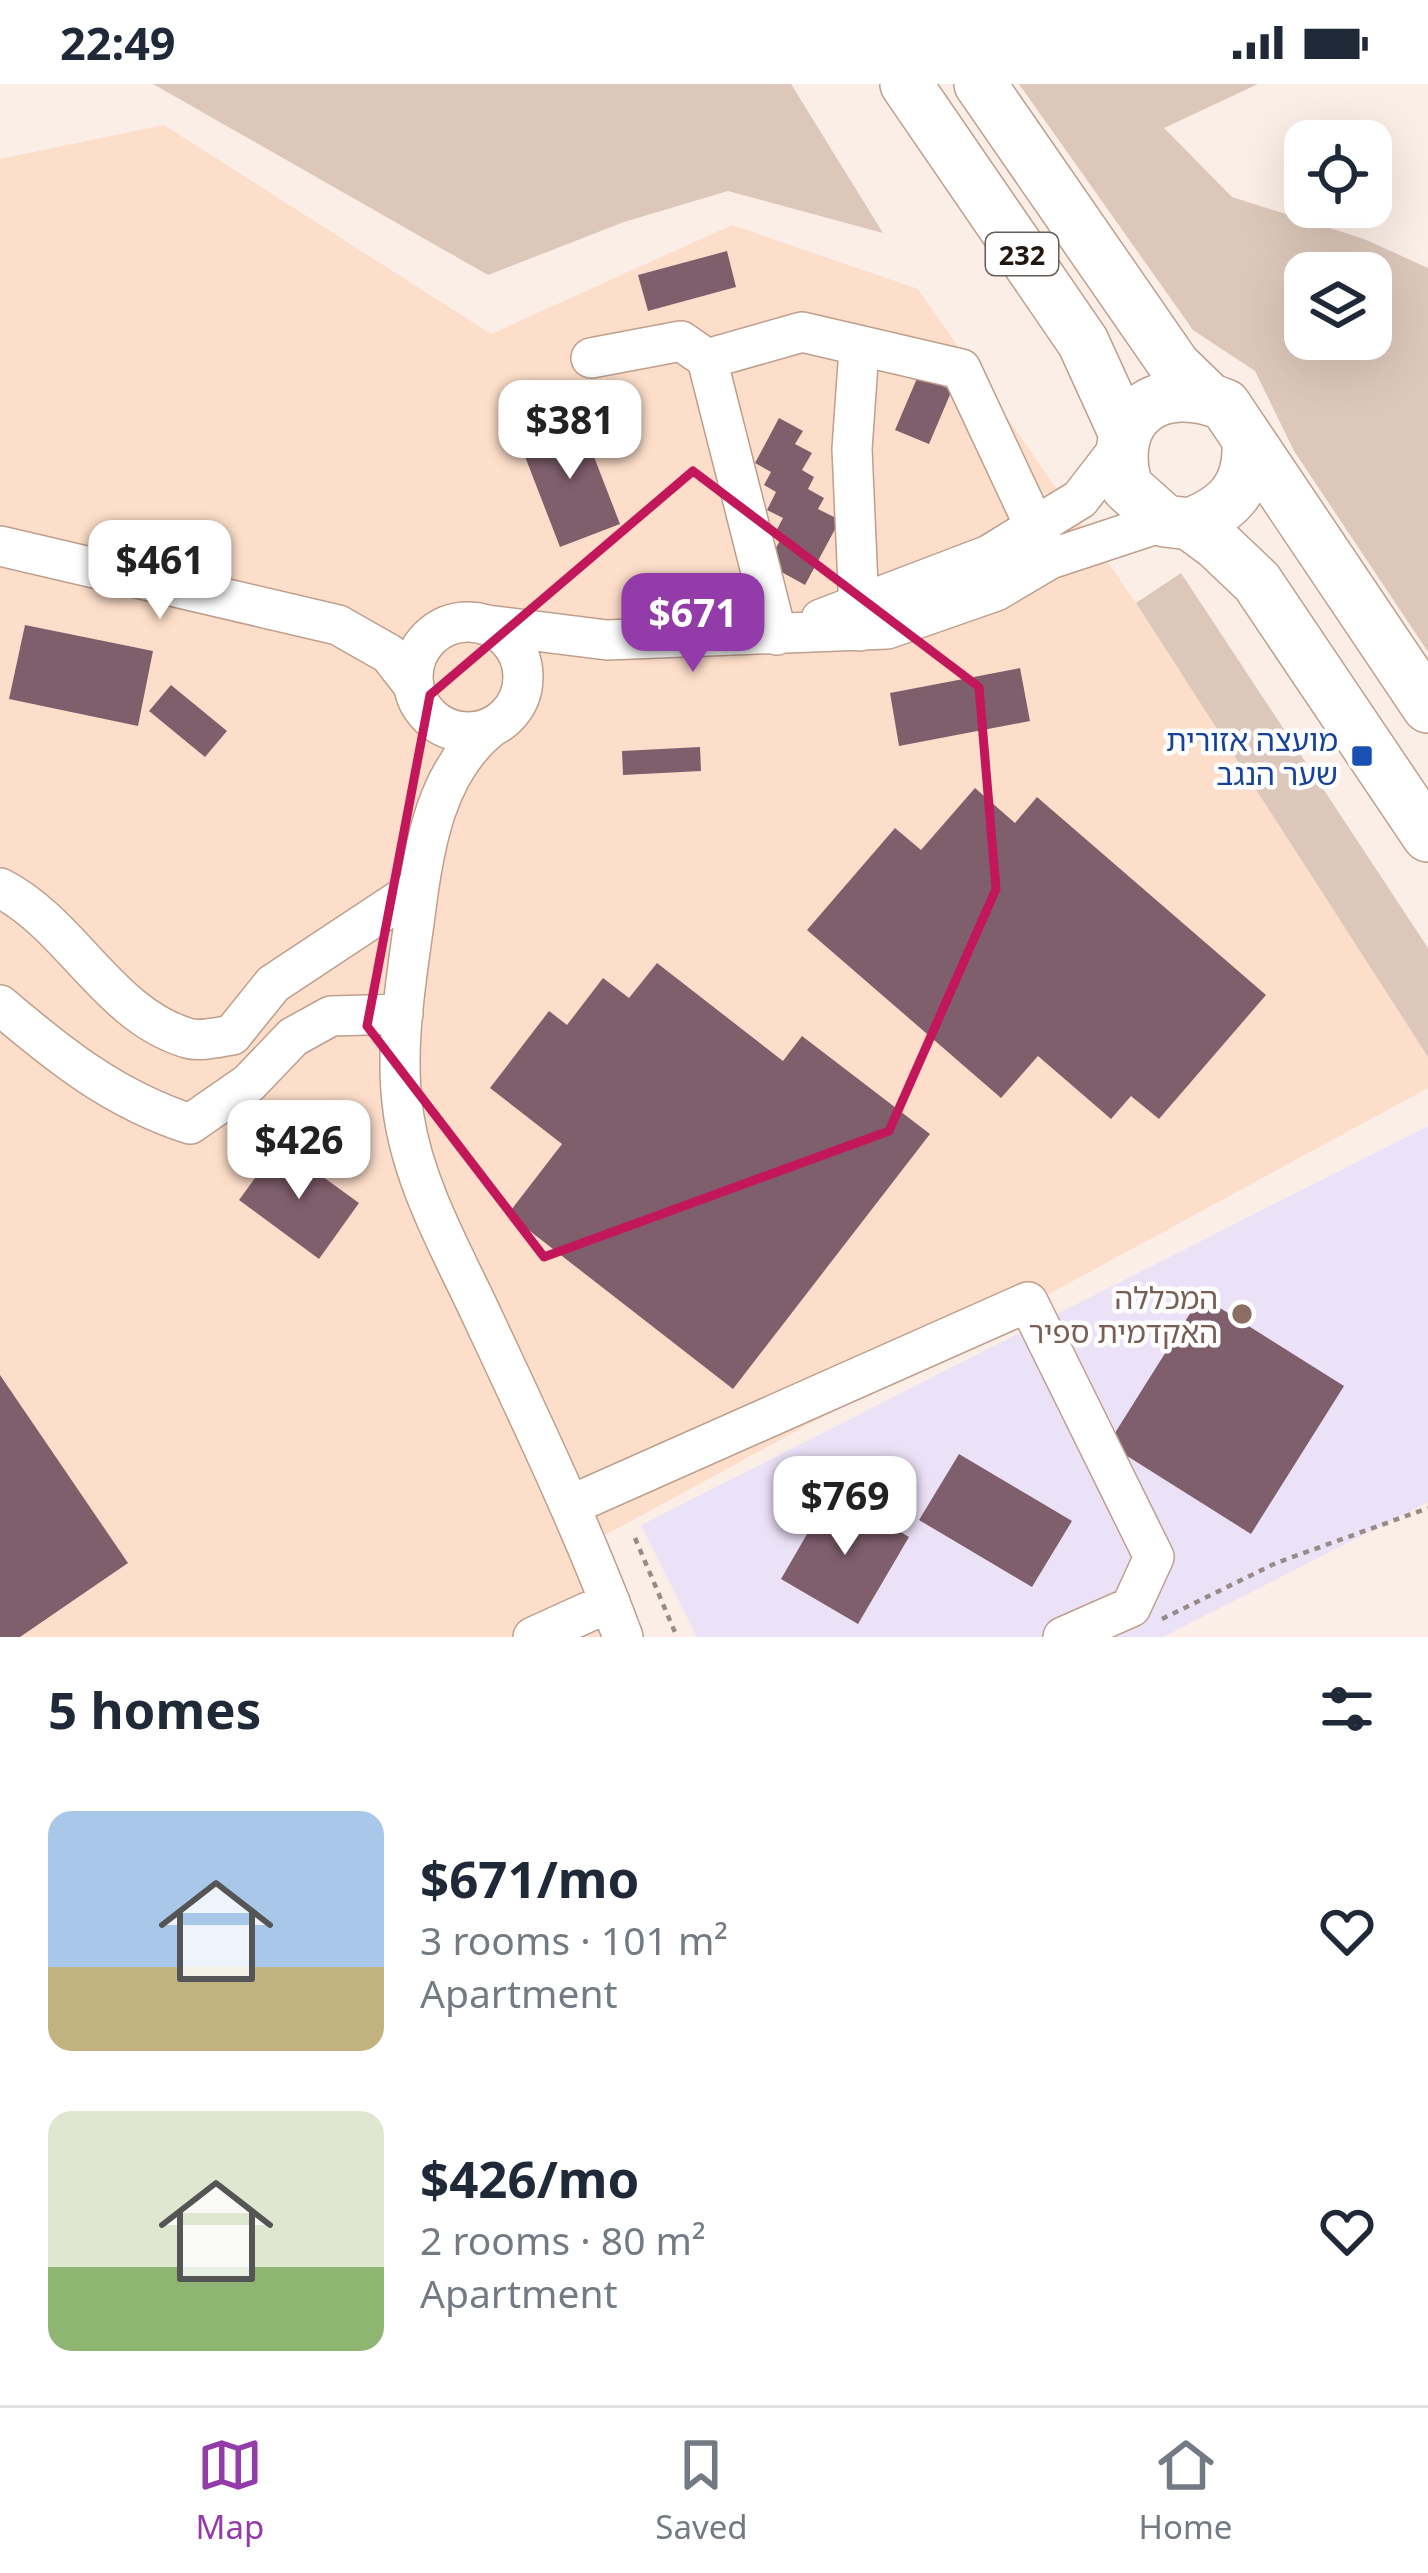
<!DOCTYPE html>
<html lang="en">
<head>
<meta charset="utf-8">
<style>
  :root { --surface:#fff; --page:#f2f2f3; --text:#1f2937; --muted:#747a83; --line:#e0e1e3; --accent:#933ca9 }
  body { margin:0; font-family:"Noto Sans","Noto Sans Hebrew",sans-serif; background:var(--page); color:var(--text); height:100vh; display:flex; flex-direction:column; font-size:45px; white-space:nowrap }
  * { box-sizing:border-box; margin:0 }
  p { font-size:39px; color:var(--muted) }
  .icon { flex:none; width:66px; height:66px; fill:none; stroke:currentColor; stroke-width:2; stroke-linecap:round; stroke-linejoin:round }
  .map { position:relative; height:1553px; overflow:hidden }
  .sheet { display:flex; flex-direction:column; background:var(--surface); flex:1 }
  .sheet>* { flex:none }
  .buttons { position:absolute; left:1284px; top:36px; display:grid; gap:24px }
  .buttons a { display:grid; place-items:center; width:108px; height:108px; border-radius:24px; background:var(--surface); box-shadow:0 12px 48px #0002; font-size:60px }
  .price { position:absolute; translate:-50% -102px; padding:0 27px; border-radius:24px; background:#fff; color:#222; font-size:39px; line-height:78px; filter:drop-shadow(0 3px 6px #0008) }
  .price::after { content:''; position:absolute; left:50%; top:72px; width:36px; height:27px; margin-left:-18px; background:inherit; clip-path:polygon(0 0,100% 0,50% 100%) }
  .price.on { background:var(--accent); color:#fff }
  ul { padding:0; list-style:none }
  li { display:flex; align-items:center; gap:36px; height:300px; padding:0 48px }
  li span { display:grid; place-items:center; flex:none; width:336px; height:240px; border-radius:24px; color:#555 }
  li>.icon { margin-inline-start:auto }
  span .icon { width:144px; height:144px; fill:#fffc; stroke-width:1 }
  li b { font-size:51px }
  h2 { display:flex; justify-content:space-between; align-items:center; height:144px; padding:0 48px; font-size:51px }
  .status { display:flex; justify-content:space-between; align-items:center; height:84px; padding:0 60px; background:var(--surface); direction:ltr }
  .status svg { height:33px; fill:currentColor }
  .dock { display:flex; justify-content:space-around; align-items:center; height:168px; border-top:3px solid var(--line); background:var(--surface); font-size:33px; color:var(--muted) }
  .dock a { display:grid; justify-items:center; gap:6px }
  .dock .on { color:var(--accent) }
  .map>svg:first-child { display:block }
  .built { fill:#fddeca }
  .education { fill:#ece2f8 }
  .green { fill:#ddc7ba; fill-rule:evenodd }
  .building { fill:#805f6d }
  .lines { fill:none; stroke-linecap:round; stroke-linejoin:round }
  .minor-casing { stroke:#bd9f8c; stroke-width:42 }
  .major-casing { stroke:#bd9f8c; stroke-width:54 }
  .path { stroke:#978b83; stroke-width:4.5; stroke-dasharray:6 6; stroke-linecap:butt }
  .minor { stroke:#fff; stroke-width:39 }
  .major { stroke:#fff; stroke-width:51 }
  .marked { fill:none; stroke:#c2185b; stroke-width:9; stroke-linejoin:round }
  .transit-dot { fill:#1a4fb4; stroke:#fefefe; stroke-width:4.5 }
  .education-dot { fill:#8d6e63; stroke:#fefefe; stroke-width:4.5 }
  .labels { text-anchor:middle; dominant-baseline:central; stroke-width:9; stroke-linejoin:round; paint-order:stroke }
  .shield { fill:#fefefe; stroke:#645c57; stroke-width:3 }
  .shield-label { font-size:27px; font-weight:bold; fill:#221710 }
  .transit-label { font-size:30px; fill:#164399; stroke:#fefefe; text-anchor:end }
  .education-label { font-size:30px; fill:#785e54; stroke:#fefefe; text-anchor:end }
</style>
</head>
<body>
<div class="status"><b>22:49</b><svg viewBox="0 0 49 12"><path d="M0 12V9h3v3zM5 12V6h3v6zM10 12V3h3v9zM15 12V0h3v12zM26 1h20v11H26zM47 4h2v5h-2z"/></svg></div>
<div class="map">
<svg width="1428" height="1553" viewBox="0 0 1428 1553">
  <rect width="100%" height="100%" fill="#fbeee6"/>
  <path class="built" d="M164,41l327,209 241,-109 186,64 218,314 292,454v31l-854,464 52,85h-626v-1478z"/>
  <path class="education" d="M1428,1042v376l-265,135h-466l-56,-112z"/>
  <path class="green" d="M153,0h638l92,149 -155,-42 -104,31 -136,53z
    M1019,0h239l-94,44 68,69 132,42 64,29v384l-134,-201 -39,-80 -62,-41zM1371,189v66h-66v-66z
    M1181,489l247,375v109l-292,-454z"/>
  <path class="building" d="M727,167l9,36 -88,24 -10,-36z
    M918,292l34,14 -23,54 -34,-14z
    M579,334l41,106 -60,23 -41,-106z
    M779,334l24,13 -8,13 17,9 -10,17 12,7 -6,12 16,9 -6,11 22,11 -35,65 -38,-21 16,-29 -7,-4 7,-13 -16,-8 9,-18 -12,-7 7,-13 -16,-9z
    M25,541l128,26 -15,75 -129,-27z
    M1020,584l10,53 -131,25 -9,-53z
    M171,601l56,46 -22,26 -56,-46z
    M700,663l1,24 -78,4 -1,-24z
    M975,704l40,35 22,-26 229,198 -107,124 -28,-23 -20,23 -73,-63 -37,42 -194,-168 88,-102 26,22z
    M657,879l126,98 19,-25 128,98 -197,255 -225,-175 54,-70 -72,-56 59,-77 18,14 36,-47 26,20z
    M279,1061l80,58 -40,56 -80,-59z
    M1201,1212l143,90 -93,148 -143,-90z
    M0,1291l128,188 -108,74h-20z
    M959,1370l113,67 -40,66 -113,-67z
    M832,1407l77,46 -51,87 -77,-45z"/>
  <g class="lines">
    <g class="minor-casing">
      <path id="minor" d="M859,265l-7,100 8,182
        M591,274l90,-17 26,18 95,-27 159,37 89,190
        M707,275l70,276
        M0,462l338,79 51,29 25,32
        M821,535l168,-64 91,-56 41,-53
        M413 593a55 55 0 1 1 110 0a55 55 0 1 1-110 0Z
        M487,541l120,15 280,-11 109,-38 54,-32 115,-38
        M490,644c-53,43 -66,116 -74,180 -9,69 -23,140 -12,209 11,71 50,138 80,203 49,105 99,209 139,317
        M0,804c71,36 108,126 187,150 12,4 32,-1 45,-3l41,-51 145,-96
        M0,921c61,52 114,94 190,119l59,-41 44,-46 38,-21 72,-2
        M571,1421l457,-203 126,255 -23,50 -68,30
        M533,1553l77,-35"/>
    </g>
    <g class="major-casing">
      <path id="major" d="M906,0l177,258 41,90
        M980,0l195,282 33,32
        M1190,440c39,-15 60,-37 58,-81
        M1428,623l-203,-302c-65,-27 -120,9 -98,82l38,34 25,3 27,20 40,38 171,254"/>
    </g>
    <path class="path" d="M635,1454l42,99
      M1162,1535l114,-56 152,-55"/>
    <use href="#minor" class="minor"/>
    <use href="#major" class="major"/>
  </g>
  <path class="marked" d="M693,387l286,216 17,202 -107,242 -345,126 -177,-231 63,-331z"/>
  <rect class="transit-dot" x="1350" y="660" width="24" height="24" rx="6"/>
  <circle class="education-dot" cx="1242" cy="1230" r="12"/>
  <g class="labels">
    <rect class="shield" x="986" y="149" width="72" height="42" rx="9"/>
    <g class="shield-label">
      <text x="1022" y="170">232</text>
    </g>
    <g class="transit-label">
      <text x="1338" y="655">מועצה אזורית<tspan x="1338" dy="34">שער הנגב</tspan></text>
    </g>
    <g class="education-label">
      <text x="1218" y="1213">המכללה<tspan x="1218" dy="34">האקדמית ספיר</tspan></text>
    </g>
  </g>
</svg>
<div class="buttons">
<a><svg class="icon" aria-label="locate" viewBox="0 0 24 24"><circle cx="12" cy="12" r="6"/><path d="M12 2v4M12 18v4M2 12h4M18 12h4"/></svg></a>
<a><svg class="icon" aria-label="layers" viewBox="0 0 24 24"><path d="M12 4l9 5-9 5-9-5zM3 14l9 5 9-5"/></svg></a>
</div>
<b class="price" style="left:570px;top:398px">$381</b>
<b class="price" style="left:160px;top:538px">$461</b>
<b class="price on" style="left:693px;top:591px">$671</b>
<b class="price" style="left:299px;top:1118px">$426</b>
<b class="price" style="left:845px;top:1474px">$769</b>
</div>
<section class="sheet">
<h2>5 homes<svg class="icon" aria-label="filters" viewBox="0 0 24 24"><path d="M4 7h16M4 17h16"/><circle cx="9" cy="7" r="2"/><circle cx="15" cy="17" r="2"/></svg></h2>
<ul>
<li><span style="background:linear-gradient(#a9c7e8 65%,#c2b280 0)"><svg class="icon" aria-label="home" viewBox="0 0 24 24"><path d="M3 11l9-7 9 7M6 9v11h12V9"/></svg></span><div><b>$671/mo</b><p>3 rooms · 101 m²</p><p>Apartment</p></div><svg class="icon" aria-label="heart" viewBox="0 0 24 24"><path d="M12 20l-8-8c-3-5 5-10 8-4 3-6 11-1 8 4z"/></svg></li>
<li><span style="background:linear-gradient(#dfe7d0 65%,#8fb573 0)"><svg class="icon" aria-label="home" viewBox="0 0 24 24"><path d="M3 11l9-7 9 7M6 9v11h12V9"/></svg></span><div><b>$426/mo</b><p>2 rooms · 80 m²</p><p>Apartment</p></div><svg class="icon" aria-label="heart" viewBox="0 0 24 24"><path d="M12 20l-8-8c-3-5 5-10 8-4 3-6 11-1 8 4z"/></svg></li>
</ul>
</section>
<nav class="dock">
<a class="on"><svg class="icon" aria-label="map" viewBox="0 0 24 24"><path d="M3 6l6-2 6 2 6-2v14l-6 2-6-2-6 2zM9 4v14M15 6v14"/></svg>Map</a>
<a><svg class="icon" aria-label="saved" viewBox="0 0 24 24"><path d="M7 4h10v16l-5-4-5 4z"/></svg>Saved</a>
<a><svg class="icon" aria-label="home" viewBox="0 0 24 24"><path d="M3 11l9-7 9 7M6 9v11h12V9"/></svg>Home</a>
</nav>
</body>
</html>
